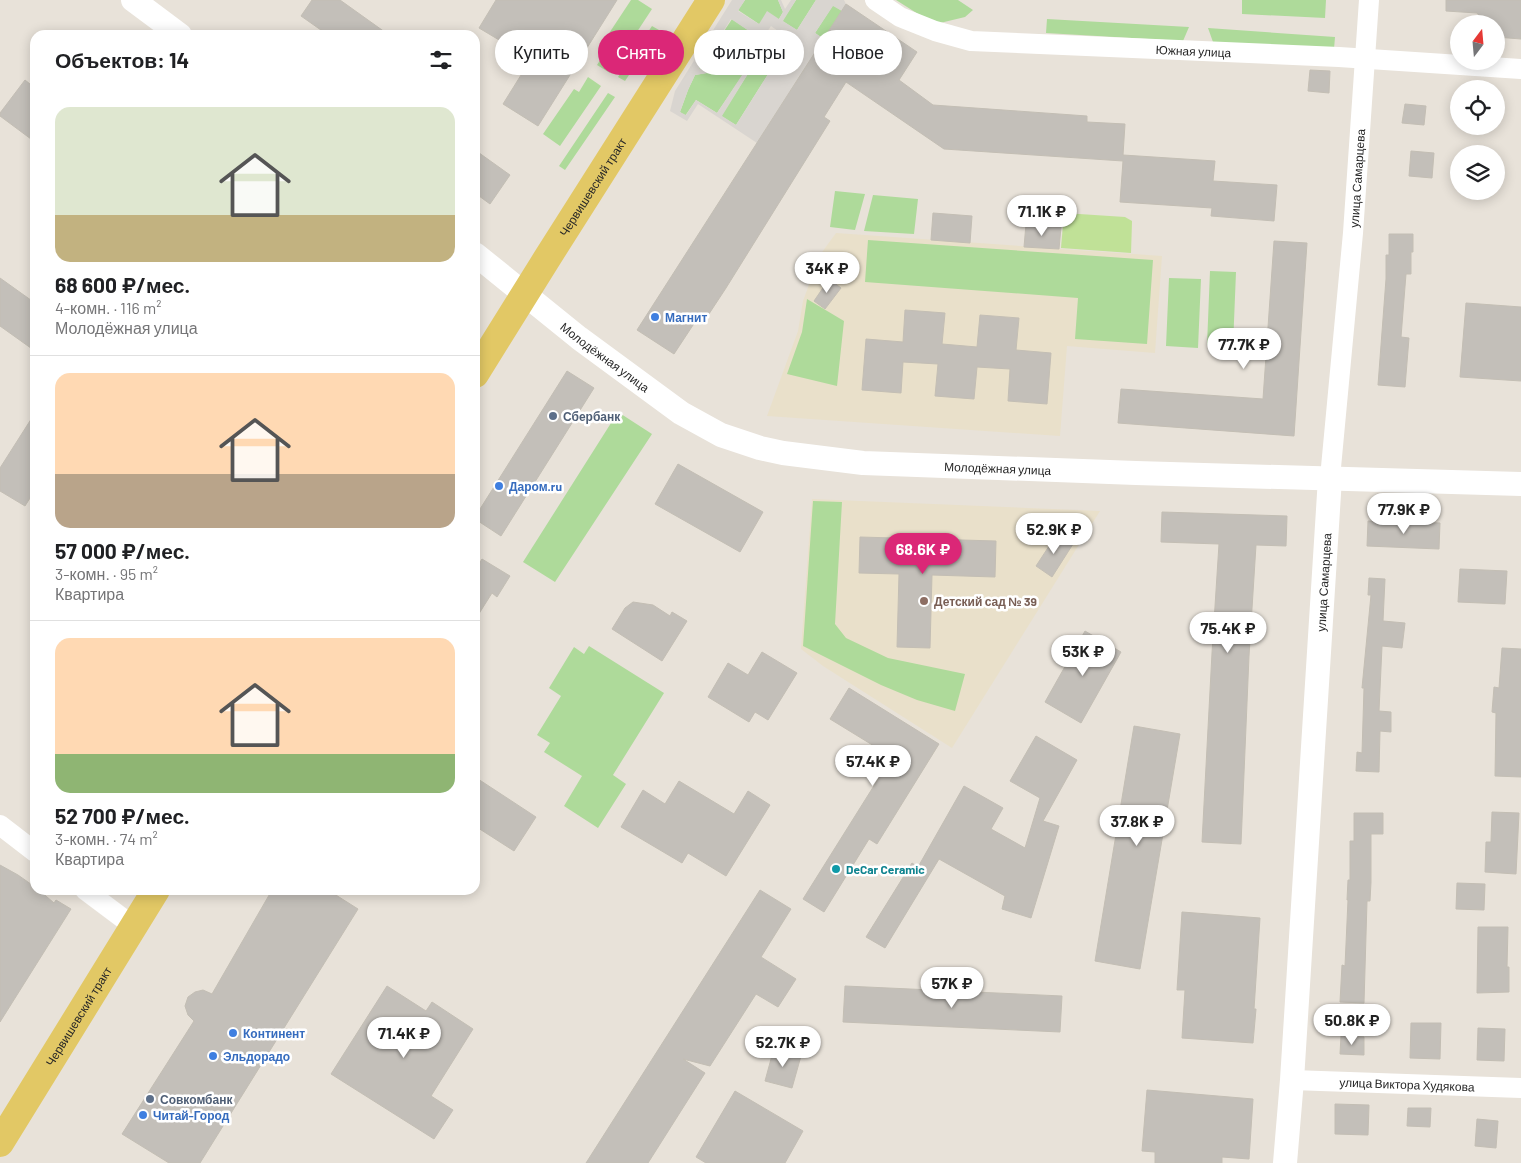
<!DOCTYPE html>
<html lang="ru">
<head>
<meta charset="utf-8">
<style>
  :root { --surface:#fff; --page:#f2f2f2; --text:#202124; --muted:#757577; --line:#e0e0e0; --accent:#db2777 }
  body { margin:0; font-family:Barlow,sans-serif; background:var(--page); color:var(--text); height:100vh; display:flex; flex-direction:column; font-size:19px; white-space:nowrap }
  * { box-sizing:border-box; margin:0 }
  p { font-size:16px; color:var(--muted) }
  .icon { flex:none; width:28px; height:28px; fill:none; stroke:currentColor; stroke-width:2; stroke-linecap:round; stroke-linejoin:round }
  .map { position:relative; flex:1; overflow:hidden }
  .drawer { position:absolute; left:30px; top:30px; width:450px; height:865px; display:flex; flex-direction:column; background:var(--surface); border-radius:15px; box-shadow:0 2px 12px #0003 }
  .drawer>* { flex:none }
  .top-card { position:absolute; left:495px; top:30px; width:475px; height:45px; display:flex; gap:10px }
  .needle { width:32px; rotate:16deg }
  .buttons { position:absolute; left:1450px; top:15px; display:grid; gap:10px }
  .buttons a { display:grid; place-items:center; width:55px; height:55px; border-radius:50%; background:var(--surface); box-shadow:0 2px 12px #0003; font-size:25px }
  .price { position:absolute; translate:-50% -42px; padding:0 11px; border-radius:18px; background:#fff; color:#222; font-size:16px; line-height:32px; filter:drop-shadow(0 1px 2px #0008) }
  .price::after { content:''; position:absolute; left:50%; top:30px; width:15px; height:11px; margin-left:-8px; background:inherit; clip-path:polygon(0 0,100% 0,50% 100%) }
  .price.on { background:var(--accent); color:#fff }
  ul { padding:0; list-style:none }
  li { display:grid; align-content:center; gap:10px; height:265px; padding:0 25px }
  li+li { border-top:1px solid var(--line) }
  li span { display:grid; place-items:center; height:155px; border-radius:15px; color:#555 }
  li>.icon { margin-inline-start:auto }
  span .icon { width:90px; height:90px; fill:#fffc; stroke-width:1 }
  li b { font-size:21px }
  h2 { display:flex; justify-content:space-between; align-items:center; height:60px; padding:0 25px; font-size:21px }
  .chip { padding:0 18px; border-radius:22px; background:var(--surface); box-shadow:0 2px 12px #0003; font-size:18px; line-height:45px }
  .chip.on { background:var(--accent); color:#fff }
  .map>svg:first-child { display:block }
  .education { fill:#e9e0ca }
  .green { fill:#aeda9a }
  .pitch { fill:#c0e197 }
  .plaza { fill:#d9d5d0; fill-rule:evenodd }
  .building { fill:#c3bfb9; stroke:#c3beb4 }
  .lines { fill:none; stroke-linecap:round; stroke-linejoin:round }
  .minor { stroke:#fff; stroke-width:20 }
  .tertiary { stroke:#fff; stroke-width:24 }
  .primary { stroke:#e2c865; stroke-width:28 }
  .shop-dot { fill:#3f7fe0; stroke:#fff; stroke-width:2 }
  .service-dot { fill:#5c6f8a; stroke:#fff; stroke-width:2 }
  .education-dot { fill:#8d6e63; stroke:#fff; stroke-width:2 }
  .culture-dot { fill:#0f9aa8; stroke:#fff; stroke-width:2 }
  .labels { text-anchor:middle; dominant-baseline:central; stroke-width:5; stroke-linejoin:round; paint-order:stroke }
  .street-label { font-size:12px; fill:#272727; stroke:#fff }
  .shop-label { font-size:12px; font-weight:bold; fill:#366cbe; stroke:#fff; text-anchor:start }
  .service-label { font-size:12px; font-weight:bold; fill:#4e5e75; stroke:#fff; text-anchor:start }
  .education-label { font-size:12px; font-weight:bold; fill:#785e54; stroke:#fff; text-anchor:start }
  .culture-label { font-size:12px; font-weight:bold; fill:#0d838f; stroke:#fff; text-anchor:start }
</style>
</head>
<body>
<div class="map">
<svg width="1521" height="1163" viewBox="0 0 1521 1163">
  <rect width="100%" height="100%" fill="#e8e2d9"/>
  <path class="education" d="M836,233l326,23 -7,97 -88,-7 -7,90 -293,-20 31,-85 5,-30 17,-46z
    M812,499l288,12 -148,237 -129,-82 -22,-17z"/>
  <path class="green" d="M631,0h7l14,9 -42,64 -13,-8 9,-14 -6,-4z
    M745,0h33l5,12 -4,7 -20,5 -21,-14z
    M796,0h20l-19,30 -15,-9z
    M896,0h62l15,10 -8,7 -25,6 -14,-4z
    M1242,0h84l-1,18 -83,-4z
    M833,5l9,6 -18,28 -9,-6z
    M732,19l20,14 7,16 -7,11 -53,9z
    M1047,19l142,8 -6,14 -137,-8z
    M652,26l7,4 -34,51 -7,-4z
    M1208,28l127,9 -1,12 -121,-7z
    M763,50l14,10 -41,65 -15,-9z
    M749,66l-32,47 -21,-13 -11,16 -5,-4 8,-22 7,-15z
    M588,77l13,9 -41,60 -17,-12 31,-45 5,3z
    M608,93l7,4 -50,73 -6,-4z
    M835,191l30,3 -10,36 -25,-3z
    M873,195l45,4 -4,35 -50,-3z
    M868,240l285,20 -6,84 -72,-5 3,-41 -213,-16z
    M1210,271l26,1 -3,74 -26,-1z
    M1169,278l32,1 -3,69 -32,-2z
    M807,299l37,22 -7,65 -50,-12 15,-42z
    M618,412l34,22 -97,148 -32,-20z
    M813,501l29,1 -7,122 11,14 42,20 77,16 -10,37 -38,-11 -36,-15 -78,-39z
    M589,646l75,47 -51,82 13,9 -28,44 -34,-22 18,-30 -38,-24 6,-9 -13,-8 24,-39 -12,-8 25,-41 10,7z"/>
  <path class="pitch" d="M1064,213l61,4 7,4 -1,32 -70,-5z"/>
  <path class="plaza" d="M732,0h13l-7,11 21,13 8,-13 12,8 4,-7 -5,-12h3l4,9 6,-9h5l-13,21 14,9 19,-30h28l2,4 -4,7 -9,-5 -18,27 9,6 -67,104 -59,-39 -11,17 -17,-10 5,-20zM731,19l21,14 -5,8 12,8 -7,11 -53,9zM771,26l11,8 -7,11 -12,-7zM762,51l15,9 -41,65 -14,-9zM748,66l-31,47 -21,-13 -10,15 -6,-3 8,-22 7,-15z"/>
  <path class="building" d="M312,0h28l49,35h-61l-27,-19z
    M496,0h121l-79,126 -35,-22 28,-45 -52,-31z
    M1446,0h75v39l-25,-2v-13h-10l-9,-11 -31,-2z
    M846,4l71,48 -18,28 34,25 154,11v6l38,2 -2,31 92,6 -2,20 64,4 -3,36 -63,-5 1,-8 -92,-6 3,-41 -179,-12 -98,-67 -22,35 6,4 -104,167 -23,35 -6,-4 -23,35 -37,-24z
    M1310,70l20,1 -1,22 -21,-2z
    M25,80l10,8v54l-35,-26v-3z
    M1405,104l21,2 -2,19 -22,-2z
    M475,150l35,25 -20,29 -15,-11z
    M1411,151l23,2 -2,25 -23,-2z
    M933,213l39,3 -2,27 -39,-3z
    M1026,224l35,3 -2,22 -35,-2z
    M1389,234h24v18h-2v22h-5l-5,63 8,1 -4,49 -27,-2 8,-106v-24h3z
    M1274,241l33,2 -13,193 -176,-13 3,-34 142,10z
    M0,278l35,25v48l-35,-25z
    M829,279l12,9 -16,21 -11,-8z
    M1466,303l55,4v74l-61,-4z
    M905,310l40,3 -3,31 35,3 3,-32 39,3 -3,32 35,3 -4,51 -39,-3 2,-32 -33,-2 -3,32 -39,-3 3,-32 -35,-2 -2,31 -39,-3 4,-51 37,3z
    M567,371l27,17 -93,148 -26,-17v-2z
    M35,413v77l-10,16 -25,-15v-23z
    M678,464l85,48 -23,40 -85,-48z
    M1162,512l125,4 -1,30 -30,-1 -7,111 -8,188 -39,-2 10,-189 7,-109 -58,-2z
    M1368,521l72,2 -1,26 -72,-3z
    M1057,534l16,10 -21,33 -16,-11z
    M860,537l136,4 -1,36 -63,-2 -2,73 -33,-1 2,-73 -40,-1z
    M482,559l28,17 -13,21 -5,-4 -17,27v-50z
    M1460,569l47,2 -2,33 -47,-2z
    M1369,578l16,1 -2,42 22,2 -3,25 -20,-2 -3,65 12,1v20l-11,-1 -1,41 -23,-1 1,-19 5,1 2,-65h-2l9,-93h-3z
    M633,602l20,3 17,11 2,-4 15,9 -25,40 -50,-32 13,-21z
    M1085,631l36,21 -40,71 -36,-21z
    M1502,648l19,1v128l-26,-1 1,-63 -4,-1 2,-25 5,1z
    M762,652l35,21 -29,47 -13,-8 -6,10 -41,-25 20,-34 20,12z
    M849,688l90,56 -62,100 -8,-5 -45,73 -21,-13 89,-142 -62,-38z
    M1134,726l46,8 -40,235 -45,-8z
    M1036,736l41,24 -34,61 16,5 -28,92 -29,-9 3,-13 -66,-37 -54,89 -19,-11 46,-74 6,4 46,-81 39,22 -12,21 34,19 15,-50 -30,-17z
    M475,777l61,40 -22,34 -39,-25z
    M679,781l55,33 14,-23 22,14 -44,71 -38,-23 -6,10 -61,-36 22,-37 22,14z
    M1492,812l27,1 -3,61 -31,-2 1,-30h5z
    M1354,813h29v21h-12v48l-1,19h-3l-3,102 -24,-1 2,-37 3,1 3,-66h-1l1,-20h2v-39h4z
    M0,865l18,10 17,12v3h4l15,13 2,-3 15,9 -71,113z
    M1457,883l28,1 -1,26 -28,-1z
    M272,890h56l30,19 -158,254h-31l-47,-29 72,-113 -6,-6 -3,-9 3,-9 7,-5 8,-2 9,4z
    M760,890l31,19 -30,48 35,22 -18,28 -22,-13 -46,72 -27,-7 22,14 -57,90h-62z
    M1182,912l78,6 -6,91h2l-3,34 -71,-5 3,-48h-8z
    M1478,927h30l-1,40h2v25l-32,1z
    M387,986l39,25 6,-9 41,27 -42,67 22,14 -19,29 -103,-65z
    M845,986l217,10 -2,36 -217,-10z
    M1411,1023h30l-1,36 -30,-1z
    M1478,1028l27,1 -1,32 -27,-1z
    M1341,1036l23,1v18l-24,-1z
    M774,1048l27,8 -9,32 -27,-7z
    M1147,1090l106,9 -4,60 -27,-2v6h-67v-11l-13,-1z
    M735,1091l68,40 -18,32h-79l-10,-6z
    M1335,1104l34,1 -1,30 -33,-1z
    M1408,1108h23l-1,19 -23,-1z
    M1477,1119l21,2 -2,27 -21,-2z"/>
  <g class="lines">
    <g class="minor">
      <path id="s1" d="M875,0l25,17 35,14 36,10 368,16 182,12"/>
      <path id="s2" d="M1330,478l23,-245 16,-233"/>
      <path d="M0,825l35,27"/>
      <path d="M85,890l48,36"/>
      <path id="s3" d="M1292,1080l229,8"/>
    </g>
    <g class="tertiary">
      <path d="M133,0l47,35"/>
      <path id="s4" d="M475,254l104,84 102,75 40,22 39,13 23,5 80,10 273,10 385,11"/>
      <path id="s5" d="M1285,1163l7,-83 38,-602"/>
    </g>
    <g class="primary">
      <path id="s6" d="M475,374l71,-114 165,-260"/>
      <path id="s7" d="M0,1143l156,-253"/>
    </g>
  </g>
  <g class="shop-dot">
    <circle cx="655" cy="317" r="5"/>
    <circle cx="499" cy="486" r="5"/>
    <circle cx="233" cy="1033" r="5"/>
    <circle cx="213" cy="1056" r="5"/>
    <circle cx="143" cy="1115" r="5"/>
  </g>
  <g class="service-dot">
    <circle cx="553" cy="416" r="5"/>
    <circle cx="150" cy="1099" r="5"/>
  </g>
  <circle class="education-dot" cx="924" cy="601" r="5"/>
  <circle class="culture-dot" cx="836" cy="869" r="5"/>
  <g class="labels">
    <g class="street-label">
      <text stroke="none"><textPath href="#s1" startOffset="328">Южная улица</textPath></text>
      <text stroke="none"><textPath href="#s2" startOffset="301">улица Самарцева</textPath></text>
      <text stroke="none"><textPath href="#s6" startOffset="221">Червишевский тракт</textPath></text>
      <text stroke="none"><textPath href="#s4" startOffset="166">Молодёжная улица</textPath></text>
      <text stroke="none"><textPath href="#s4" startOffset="586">Молодёжная улица</textPath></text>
      <text stroke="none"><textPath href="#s5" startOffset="582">улица Самарцева</textPath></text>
      <text stroke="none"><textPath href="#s7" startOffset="149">Червишевский тракт</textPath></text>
      <text stroke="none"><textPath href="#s3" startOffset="115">улица Виктора Худякова</textPath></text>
    </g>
    <g class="shop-label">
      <text x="665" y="317">Магнит</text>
      <text x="509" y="486">Даром.ru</text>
      <text x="243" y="1033">Континент</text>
      <text x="223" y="1056">Эльдорадо</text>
      <text x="153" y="1115">Читай-Город</text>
    </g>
    <g class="service-label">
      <text x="563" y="416">Сбербанк</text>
      <text x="160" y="1099">Совкомбанк</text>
    </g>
    <g class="education-label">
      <text x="934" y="601">Детский сад № 39</text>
    </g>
    <g class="culture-label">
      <text x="846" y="869">DeCar Ceramic</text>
    </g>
  </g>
</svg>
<div class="buttons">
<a><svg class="needle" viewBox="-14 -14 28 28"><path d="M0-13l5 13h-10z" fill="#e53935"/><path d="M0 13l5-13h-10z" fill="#757577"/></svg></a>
<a><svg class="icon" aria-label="locate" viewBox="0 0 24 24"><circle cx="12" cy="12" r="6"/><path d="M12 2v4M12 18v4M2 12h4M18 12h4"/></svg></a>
<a><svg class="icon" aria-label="layers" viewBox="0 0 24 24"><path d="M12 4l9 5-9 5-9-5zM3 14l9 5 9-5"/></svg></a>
</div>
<b class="price" style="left:1042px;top:237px">71.1K ₽</b>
<b class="price" style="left:827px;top:294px">34K ₽</b>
<b class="price" style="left:1244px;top:370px">77.7K ₽</b>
<b class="price" style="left:1404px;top:535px">77.9K ₽</b>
<b class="price" style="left:1054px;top:555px">52.9K ₽</b>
<b class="price on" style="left:923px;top:575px">68.6K ₽</b>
<b class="price" style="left:1228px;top:654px">75.4K ₽</b>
<b class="price" style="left:1083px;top:677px">53K ₽</b>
<b class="price" style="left:873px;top:787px">57.4K ₽</b>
<b class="price" style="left:1137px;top:847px">37.8K ₽</b>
<b class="price" style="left:952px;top:1009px">57K ₽</b>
<b class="price" style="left:1352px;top:1046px">50.8K ₽</b>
<b class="price" style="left:404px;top:1059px">71.4K ₽</b>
<b class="price" style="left:783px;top:1068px">52.7K ₽</b>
<div class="top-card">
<a class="chip">Купить</a>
<a class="chip on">Снять</a>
<a class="chip">Фильтры</a>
<a class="chip">Новое</a>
</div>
<section class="drawer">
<h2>Объектов: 14<svg class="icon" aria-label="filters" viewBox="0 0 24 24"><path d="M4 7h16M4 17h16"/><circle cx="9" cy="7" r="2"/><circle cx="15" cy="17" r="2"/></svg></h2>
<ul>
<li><span style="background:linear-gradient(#dfe7d0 70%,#c2b280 0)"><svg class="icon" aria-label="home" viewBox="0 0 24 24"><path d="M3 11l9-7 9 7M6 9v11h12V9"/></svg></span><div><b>68 600 ₽/мес.</b><p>4-комн. · 116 m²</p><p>Молодёжная улица</p></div></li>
<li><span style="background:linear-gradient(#ffd9b3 65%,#b9a48a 0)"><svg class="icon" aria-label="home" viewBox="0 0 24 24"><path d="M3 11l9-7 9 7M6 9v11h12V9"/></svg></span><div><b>57 000 ₽/мес.</b><p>3-комн. · 95 m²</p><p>Квартира</p></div></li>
<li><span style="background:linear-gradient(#ffd9b3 75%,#8fb573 0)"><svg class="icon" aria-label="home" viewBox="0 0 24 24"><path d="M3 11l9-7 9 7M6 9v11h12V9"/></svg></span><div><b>52 700 ₽/мес.</b><p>3-комн. · 74 m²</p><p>Квартира</p></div></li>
</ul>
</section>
</div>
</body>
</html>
